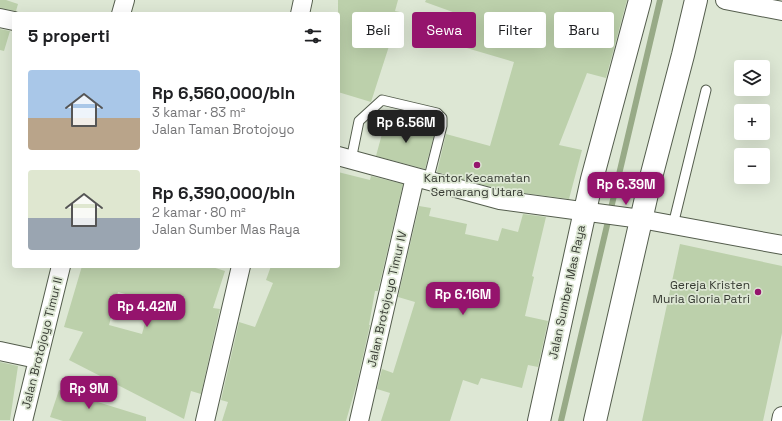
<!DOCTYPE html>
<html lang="id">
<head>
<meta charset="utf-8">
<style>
  :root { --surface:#fff; --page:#f6f6f6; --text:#202124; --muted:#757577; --accent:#95146d }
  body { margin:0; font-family:"Space Grotesk",sans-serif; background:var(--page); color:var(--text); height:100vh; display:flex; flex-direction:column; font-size:15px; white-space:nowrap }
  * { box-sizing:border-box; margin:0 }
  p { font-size:13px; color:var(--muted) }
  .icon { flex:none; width:22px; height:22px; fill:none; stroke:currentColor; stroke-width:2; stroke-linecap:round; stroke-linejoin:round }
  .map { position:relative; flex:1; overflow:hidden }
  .sheet { position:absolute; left:12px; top:12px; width:328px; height:256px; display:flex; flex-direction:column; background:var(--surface); border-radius:4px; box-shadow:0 4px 16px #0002 }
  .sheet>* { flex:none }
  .guide { position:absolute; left:352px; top:12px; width:370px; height:36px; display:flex; gap:8px }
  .buttons { position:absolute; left:734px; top:60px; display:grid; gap:8px }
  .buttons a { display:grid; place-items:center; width:36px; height:36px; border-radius:4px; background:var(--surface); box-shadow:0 4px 16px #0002; font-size:20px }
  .price { position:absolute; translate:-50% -34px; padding:0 9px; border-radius:8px; background:var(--accent); color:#fff; font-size:13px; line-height:26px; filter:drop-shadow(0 1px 2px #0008) }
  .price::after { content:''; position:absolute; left:50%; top:24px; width:12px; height:9px; margin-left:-6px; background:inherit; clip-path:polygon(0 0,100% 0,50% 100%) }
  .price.on { background:#222; color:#fff }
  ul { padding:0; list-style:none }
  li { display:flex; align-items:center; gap:12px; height:100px; padding:0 16px }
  li span { display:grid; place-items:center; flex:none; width:112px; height:80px; border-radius:4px; color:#555 }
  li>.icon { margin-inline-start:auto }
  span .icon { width:48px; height:48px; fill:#fffc; stroke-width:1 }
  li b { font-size:17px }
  h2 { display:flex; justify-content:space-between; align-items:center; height:48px; padding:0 16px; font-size:17px }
  .pill { padding:0 14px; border-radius:4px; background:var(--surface); box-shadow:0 4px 16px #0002; font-size:14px; line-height:36px }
  .pill.on { background:var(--accent); color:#fff }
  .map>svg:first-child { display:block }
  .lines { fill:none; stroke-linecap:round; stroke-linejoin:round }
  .stream { stroke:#98aa87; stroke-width:6 }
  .building { fill:#bcd0ab; fill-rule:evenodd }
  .service-casing { stroke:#545d4d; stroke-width:11 }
  .minor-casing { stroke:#545d4d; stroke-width:20 }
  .tertiary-casing { stroke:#545d4d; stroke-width:24 }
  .service { stroke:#fff; stroke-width:9 }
  .minor { stroke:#fff; stroke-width:18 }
  .tertiary { stroke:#fff; stroke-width:22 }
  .poi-dot { fill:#95146d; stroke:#dde7d4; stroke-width:1.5 }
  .labels { text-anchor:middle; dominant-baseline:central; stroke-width:3.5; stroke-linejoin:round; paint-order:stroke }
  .poi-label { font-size:12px; fill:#373b33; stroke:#dde7d4 }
  .street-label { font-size:12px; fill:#373b33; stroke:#dde7d4 }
</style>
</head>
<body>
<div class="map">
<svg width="782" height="421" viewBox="0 0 782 421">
  <rect width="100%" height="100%" fill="#dde7d4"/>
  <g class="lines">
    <path class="stream" d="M561,421l99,-421"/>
  </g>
  <path class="building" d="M0,0h6l12,4 -2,7 -16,-3z
    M338,0h60l-3,11 5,1 -29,90 -33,-10z
    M426,0h201l-21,78 -19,-5 -28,72 23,5 -13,49 -67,-9 -65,-18 9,-38 44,12 24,-84 -61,-18 8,-29 -36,-13z
    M0,29l10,2 -6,20 -4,-1z
    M386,119l49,12 -10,38 -49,-13z
    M338,172l32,8 1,-4 32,8 -25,107h-3l-6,34h1l-13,58 -11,38h-124l6,-19 -7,-2 18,-78 16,5 18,-44 -7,-3 5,-14h67z
    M419,206l12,2 -2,8 38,8 -2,10 33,7 4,-13 16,4 5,-18 23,3 -14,59 2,1 -9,39 23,5 -10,46 -10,-2 -6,23 -41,-10 -3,7 -15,-5 -13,41h-69l9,-28 -13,-4 5,-20 11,4 22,-71 -17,-5z
    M680,244l102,22v67l-19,88h-121z
    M82,266h127l16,5 -12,37 7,1 -19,85 -10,-3 -7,28 -115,-59 14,-28 -19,-5zM118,292l33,9 -9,33 -33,-9z
    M0,362l18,4 -8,54h-10z
    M59,390l87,27v4h-83l-13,-4z"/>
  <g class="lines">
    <g class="service-casing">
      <path id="service" d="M351,160l8,-39 23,-21 55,13 5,5v8l-14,55
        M673,225l33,-135"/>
    </g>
    <g class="minor-casing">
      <path id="minor" d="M725,0l57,11
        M121,14l4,-14
        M300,14l3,-14
        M0,18l14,3
        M338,156l162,44 141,19 141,26
        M0,351l37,8
        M23,421l38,-155
        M205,421l36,-155
        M359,421l56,-244
        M781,421l1,-5"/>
    </g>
    <g class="tertiary-casing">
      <path id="tertiary" d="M539,421l53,-242 48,-179
        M595,421l54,-236 34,-130 13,-55"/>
    </g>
    <use href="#service" class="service"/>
    <use href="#minor" class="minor"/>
    <use href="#tertiary" class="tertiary"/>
  </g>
  <g class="poi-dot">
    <circle cx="477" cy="165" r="4"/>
    <circle cx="758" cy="292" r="4"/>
  </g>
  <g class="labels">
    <g class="poi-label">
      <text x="477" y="178">Kantor Kecamatan<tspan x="477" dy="14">Semarang Utara</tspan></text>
      <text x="750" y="285" text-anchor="end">Gereja Kristen<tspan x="750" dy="14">Muria Gloria Patri</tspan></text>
    </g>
    <g class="street-label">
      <text transform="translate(567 292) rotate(-78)">Jalan Sumber Mas Raya</text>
      <text transform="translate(387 299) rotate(-77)">Jalan Brotojoyo Timur IV</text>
      <text transform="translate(42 343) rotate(-76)">Jalan Brotojoyo Timur II</text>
    </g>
  </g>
</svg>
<div class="buttons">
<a><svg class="icon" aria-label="layers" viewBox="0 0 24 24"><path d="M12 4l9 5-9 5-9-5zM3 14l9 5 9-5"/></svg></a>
<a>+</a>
<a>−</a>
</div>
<b class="price on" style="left:406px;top:144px">Rp 6.56M</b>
<b class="price" style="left:626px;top:206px">Rp 6.39M</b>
<b class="price" style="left:463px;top:316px">Rp 6.16M</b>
<b class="price" style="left:147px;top:328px">Rp 4.42M</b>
<b class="price" style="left:89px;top:410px">Rp 9M</b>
<div class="guide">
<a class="pill">Beli</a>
<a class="pill on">Sewa</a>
<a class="pill">Filter</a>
<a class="pill">Baru</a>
</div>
<section class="sheet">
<h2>5 properti<svg class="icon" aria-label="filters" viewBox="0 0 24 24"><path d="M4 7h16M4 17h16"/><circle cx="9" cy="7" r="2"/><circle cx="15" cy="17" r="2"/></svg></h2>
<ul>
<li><span style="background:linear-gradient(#a9c7e8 60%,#b9a48a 0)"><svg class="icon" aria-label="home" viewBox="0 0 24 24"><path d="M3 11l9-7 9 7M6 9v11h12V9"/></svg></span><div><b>Rp 6,560,000/bln</b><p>3 kamar · 83 m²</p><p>Jalan Taman Brotojoyo</p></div></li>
<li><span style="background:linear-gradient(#dfe7d0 60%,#9aa5b1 0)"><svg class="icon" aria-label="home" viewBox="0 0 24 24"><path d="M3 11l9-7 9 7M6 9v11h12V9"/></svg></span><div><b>Rp 6,390,000/bln</b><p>2 kamar · 80 m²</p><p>Jalan Sumber Mas Raya</p></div></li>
</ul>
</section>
</div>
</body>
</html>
